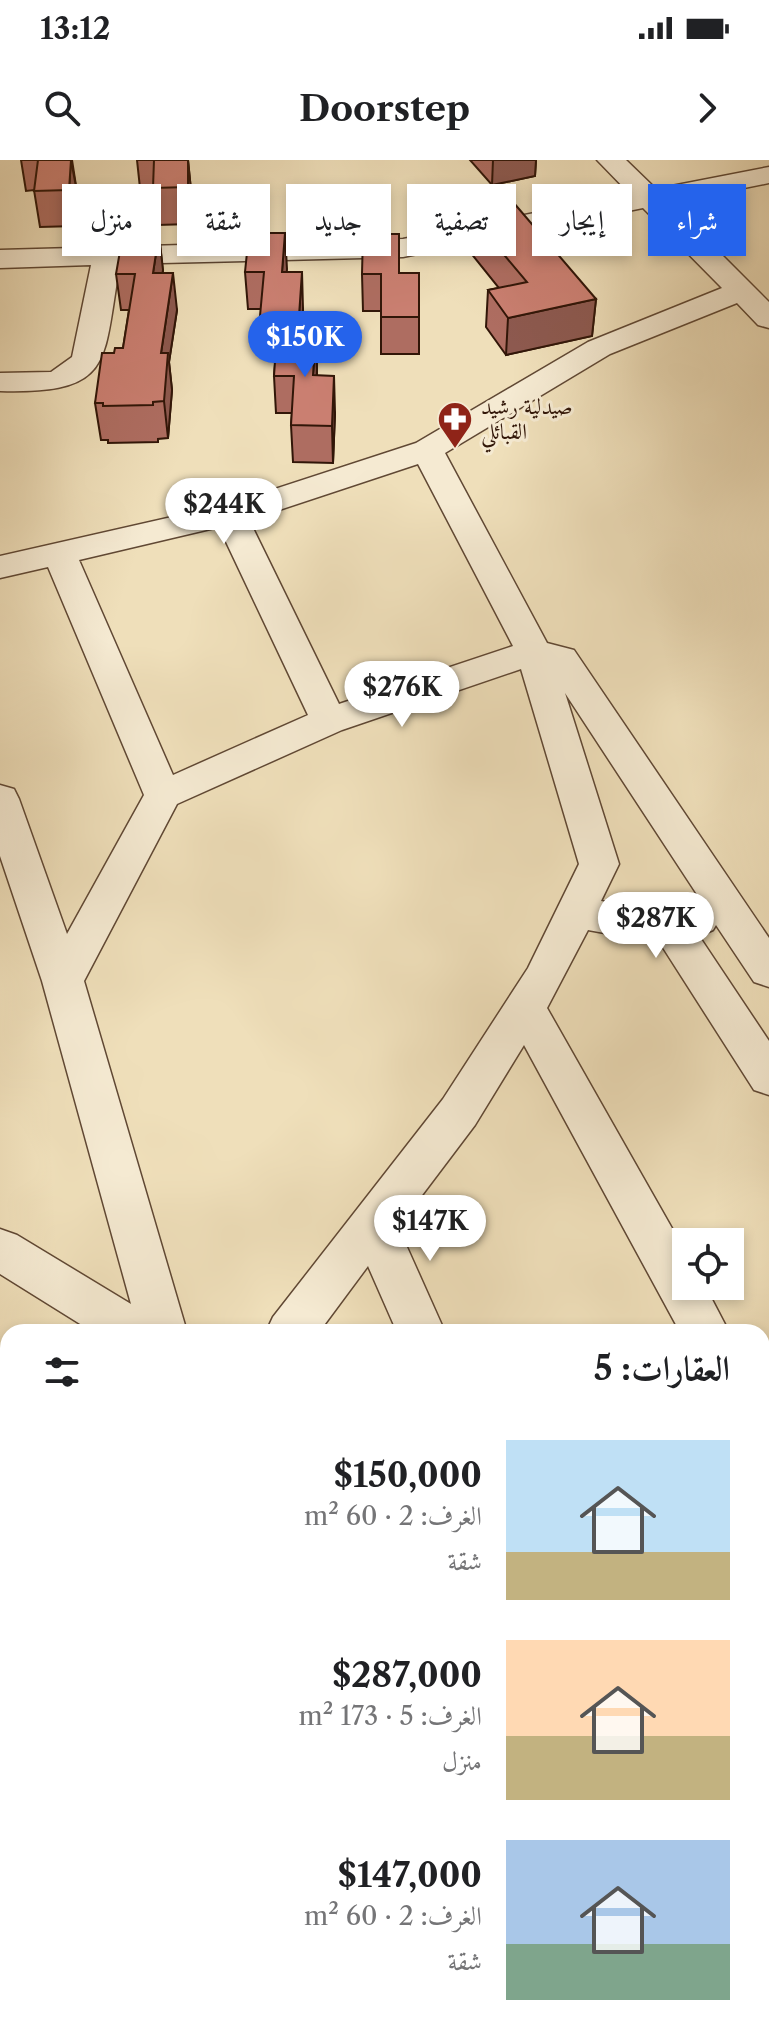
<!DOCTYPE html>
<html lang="ar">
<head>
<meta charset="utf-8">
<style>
  :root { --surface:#fff; --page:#f6f6f6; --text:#202124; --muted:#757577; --accent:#2563eb }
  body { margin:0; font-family:"Libre Caslon Text",Amiri,serif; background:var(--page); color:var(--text); direction:rtl; height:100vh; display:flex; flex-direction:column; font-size:30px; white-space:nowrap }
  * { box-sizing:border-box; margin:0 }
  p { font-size:26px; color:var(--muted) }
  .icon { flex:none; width:44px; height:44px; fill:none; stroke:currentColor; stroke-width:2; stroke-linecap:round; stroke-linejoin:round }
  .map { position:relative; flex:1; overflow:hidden; direction:ltr }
  .panel { position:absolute; left:0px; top:1164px; width:770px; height:714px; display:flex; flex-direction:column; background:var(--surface); border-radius:24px 24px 0 0; box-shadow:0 4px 12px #0003; direction:rtl }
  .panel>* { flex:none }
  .banner { position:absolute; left:24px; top:24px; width:722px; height:72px; direction:rtl; display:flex; gap:16px }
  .tools { position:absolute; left:672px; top:1068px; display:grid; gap:16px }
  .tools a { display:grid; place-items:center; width:72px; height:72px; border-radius:0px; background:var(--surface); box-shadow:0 4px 12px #0003; font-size:40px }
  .price { position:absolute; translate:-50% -68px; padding:0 18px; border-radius:28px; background:#fff; color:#222; font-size:26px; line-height:52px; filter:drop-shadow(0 2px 4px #0008) }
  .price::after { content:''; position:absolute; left:50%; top:48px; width:24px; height:18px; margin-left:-12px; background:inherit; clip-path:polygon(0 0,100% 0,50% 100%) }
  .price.selected { background:var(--accent); color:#fff }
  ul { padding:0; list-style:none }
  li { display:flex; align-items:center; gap:24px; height:200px; padding:0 40px }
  li span { display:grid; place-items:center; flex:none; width:224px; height:160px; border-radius:0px; color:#555 }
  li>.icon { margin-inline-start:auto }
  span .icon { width:96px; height:96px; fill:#fffc; stroke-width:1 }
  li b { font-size:34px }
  h2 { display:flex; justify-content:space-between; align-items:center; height:96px; padding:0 40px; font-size:34px }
  .pill { padding:0 28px; border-radius:0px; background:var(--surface); box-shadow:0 4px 12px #0003; font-size:28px; line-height:72px }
  .pill.selected { background:var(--accent); color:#fff }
  .status { display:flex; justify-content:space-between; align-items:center; height:56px; padding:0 40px; background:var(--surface); direction:ltr }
  .status svg { height:22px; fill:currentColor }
  header { display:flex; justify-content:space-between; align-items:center; height:104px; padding:0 40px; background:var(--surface); font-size:36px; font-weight:700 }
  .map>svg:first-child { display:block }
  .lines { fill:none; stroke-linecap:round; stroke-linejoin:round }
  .minor-casing { stroke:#604834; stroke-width:3 }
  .minor { fill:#f5ead2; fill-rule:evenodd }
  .wall { fill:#ae6d61; stroke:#311608; stroke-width:2 }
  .shaded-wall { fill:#8d594f; stroke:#311608; stroke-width:2 }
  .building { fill:#ca7f71; stroke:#311608; stroke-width:2 }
  .labels { text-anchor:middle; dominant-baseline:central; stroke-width:6; stroke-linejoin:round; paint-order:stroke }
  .far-poi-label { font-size:22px; fill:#311608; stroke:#f5ead2; text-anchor:start }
</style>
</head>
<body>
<div class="status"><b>13:12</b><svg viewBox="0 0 49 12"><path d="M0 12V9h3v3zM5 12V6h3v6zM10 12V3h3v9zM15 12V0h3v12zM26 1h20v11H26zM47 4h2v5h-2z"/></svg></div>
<header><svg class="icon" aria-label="forward" viewBox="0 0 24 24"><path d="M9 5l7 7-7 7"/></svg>Doorstep<svg class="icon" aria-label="search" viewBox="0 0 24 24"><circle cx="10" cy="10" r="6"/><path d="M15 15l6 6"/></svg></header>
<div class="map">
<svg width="769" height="1877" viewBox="0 0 769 1877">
  <rect width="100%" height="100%" fill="#efdfba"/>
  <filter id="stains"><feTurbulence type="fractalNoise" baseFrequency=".0025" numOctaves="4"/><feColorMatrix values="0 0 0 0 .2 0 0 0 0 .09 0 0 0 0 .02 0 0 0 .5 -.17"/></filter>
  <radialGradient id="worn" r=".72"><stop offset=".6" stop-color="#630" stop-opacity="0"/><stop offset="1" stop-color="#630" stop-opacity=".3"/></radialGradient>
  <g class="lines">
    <g class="minor-casing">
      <path id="minor" d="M597,0h29l30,29 113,-22v16l-99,20 99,99v26l-11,-3 -21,-22 -127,51 -165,99 102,190 27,7 195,288v49l-15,-5 -38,-57 -3,5 -14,6 70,105v54l-15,-5 -94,-147 -72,-13 -41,78 139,245v33h19l24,46h-49l-156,-287 -49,80 -77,102 47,105h-48l-29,-66 -49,66h-53l7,-15 170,-218 85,-131 51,-104 -58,-195 -179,61 -165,74 -93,177 103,351h-94l-93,-58v-45l17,6 114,69 -89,-323 -42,-125v-71l14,4 5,10 48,135 77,-139 -96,-228 -48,11v-22l229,-52 187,-61 172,-101 134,-54 -79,-80 -240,49 -283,7c-18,98 -4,130 -120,127v-18l51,-1 21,-15 19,-92 -91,3v-18l403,-11 227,-45zM418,304l95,182 -174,58 -90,-184zM219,367l89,188 -135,60 -94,-215zM565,533l139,212 -5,-1 -28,10 -70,-13 18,-37z
        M762,1257l7,2v59l-7,-3z
        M8,1394v52l-8,3v-52z
        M8,1457v60l-8,3v-60z
        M533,1870h61l2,7h-61z"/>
    </g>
    <use href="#minor" class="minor"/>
  </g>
  <path class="wall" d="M21,0h51l5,32 -2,34 -35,1 -6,-37 -8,1z
    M137,0h51l3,30v34l-34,1 -4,-37h-13z
    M470,0h66l-1,16 -43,9z
    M467,51l129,88 -4,37 -86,19 -20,-28 2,-37 11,-2 -33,-41z
    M159,74l4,39 14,37 -8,52 3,28 -4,48 -10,1v3l-50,1v-3h-7l-6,-37 19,-50 9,-5 6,-38h-8l-5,-36z
    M245,112h42l16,37 -1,22h14l1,44 18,38 -2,50 -40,-1 -2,-37 1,-12h-16l-2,-37 2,-23h-13l-2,-44h-13z
    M399,113l20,44v37h-38v-43h-18l-1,-37z"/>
  <path class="shaded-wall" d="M71,0l6,32 -2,34 -6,-36z
    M188,0l3,30v34l-3,-37z
    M493,0h43l-1,16 -43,9z
    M285,73l2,36 -3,40 -2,-37z
    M159,74l4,36 -6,40 -4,-37z
    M302,112l1,37 -3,44 -1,-37z
    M173,113l4,37 -8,52 3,28 -4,48 -4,-37 -3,-48z
    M596,139l-4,37 -86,19 2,-37z
    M316,171l1,37 -2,44 -2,-37z
    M334,216l1,37 -2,50 -1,-37z"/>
  <path class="building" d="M38,0h33l-2,30 -35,1z
    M154,0h34v27l-35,1z
    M513,42l83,97 -88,19 -20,-28 39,-8 -60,-71z
    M249,73h36l-3,39h20l-3,44h-39l4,-44h-19z
    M123,74h36l-6,39h20l-12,80h7l-4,48 -11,1v3l-50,1v-3h-8l7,-50h12l1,-5h8l12,-74h-19z
    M363,74h36v39h20v44h-38v-43h-19z
    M277,171h39l-3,44 21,1 -2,50 -41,-1 3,-49h-20z"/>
  <defs>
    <g id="pharmacy-pin" transform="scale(1.8)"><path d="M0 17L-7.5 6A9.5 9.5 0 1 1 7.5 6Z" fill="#8f2418" stroke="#f5ead2"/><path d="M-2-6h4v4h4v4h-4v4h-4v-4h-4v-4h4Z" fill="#fff"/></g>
  </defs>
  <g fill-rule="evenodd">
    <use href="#pharmacy-pin" x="455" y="259"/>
  </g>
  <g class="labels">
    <g class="far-poi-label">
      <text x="481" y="246">صيدلية رشيد<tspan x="481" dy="25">القبائلي</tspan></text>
    </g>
  </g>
  <rect width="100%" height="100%" filter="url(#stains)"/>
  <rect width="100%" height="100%" fill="url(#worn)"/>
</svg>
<div class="tools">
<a><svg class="icon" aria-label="locate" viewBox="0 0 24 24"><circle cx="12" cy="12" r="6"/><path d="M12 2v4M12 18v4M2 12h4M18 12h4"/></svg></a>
</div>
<b class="price selected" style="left:305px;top:219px">$150K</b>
<b class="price" style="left:224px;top:386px">$244K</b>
<b class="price" style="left:402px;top:569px">$276K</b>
<b class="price" style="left:656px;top:800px">$287K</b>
<b class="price" style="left:430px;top:1103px">$147K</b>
<div class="banner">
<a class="pill selected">شراء</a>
<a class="pill">إيجار</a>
<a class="pill">تصفية</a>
<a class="pill">جديد</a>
<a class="pill">شقة</a>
<a class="pill">منزل</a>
</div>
<section class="panel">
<h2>العقارات: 5<svg class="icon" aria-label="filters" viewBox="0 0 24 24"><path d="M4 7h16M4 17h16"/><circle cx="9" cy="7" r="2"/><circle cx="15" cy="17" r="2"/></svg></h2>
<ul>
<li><span style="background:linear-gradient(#bfe0f5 70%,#c2b280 0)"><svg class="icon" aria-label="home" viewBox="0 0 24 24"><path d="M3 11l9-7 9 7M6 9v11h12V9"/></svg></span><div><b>$150,000</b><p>الغرف: 2 · 60 m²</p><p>شقة</p></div></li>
<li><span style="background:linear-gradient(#ffd9b3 60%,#c2b280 0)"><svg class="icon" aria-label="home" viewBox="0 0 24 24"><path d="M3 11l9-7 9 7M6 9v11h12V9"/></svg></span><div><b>$287,000</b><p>الغرف: 5 · 173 m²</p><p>منزل</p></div></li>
<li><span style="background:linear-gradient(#a9c7e8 65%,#7fa58c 0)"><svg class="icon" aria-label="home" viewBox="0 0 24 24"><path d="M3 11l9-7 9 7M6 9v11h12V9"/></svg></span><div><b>$147,000</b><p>الغرف: 2 · 60 m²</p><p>شقة</p></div></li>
</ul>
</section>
</div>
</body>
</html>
